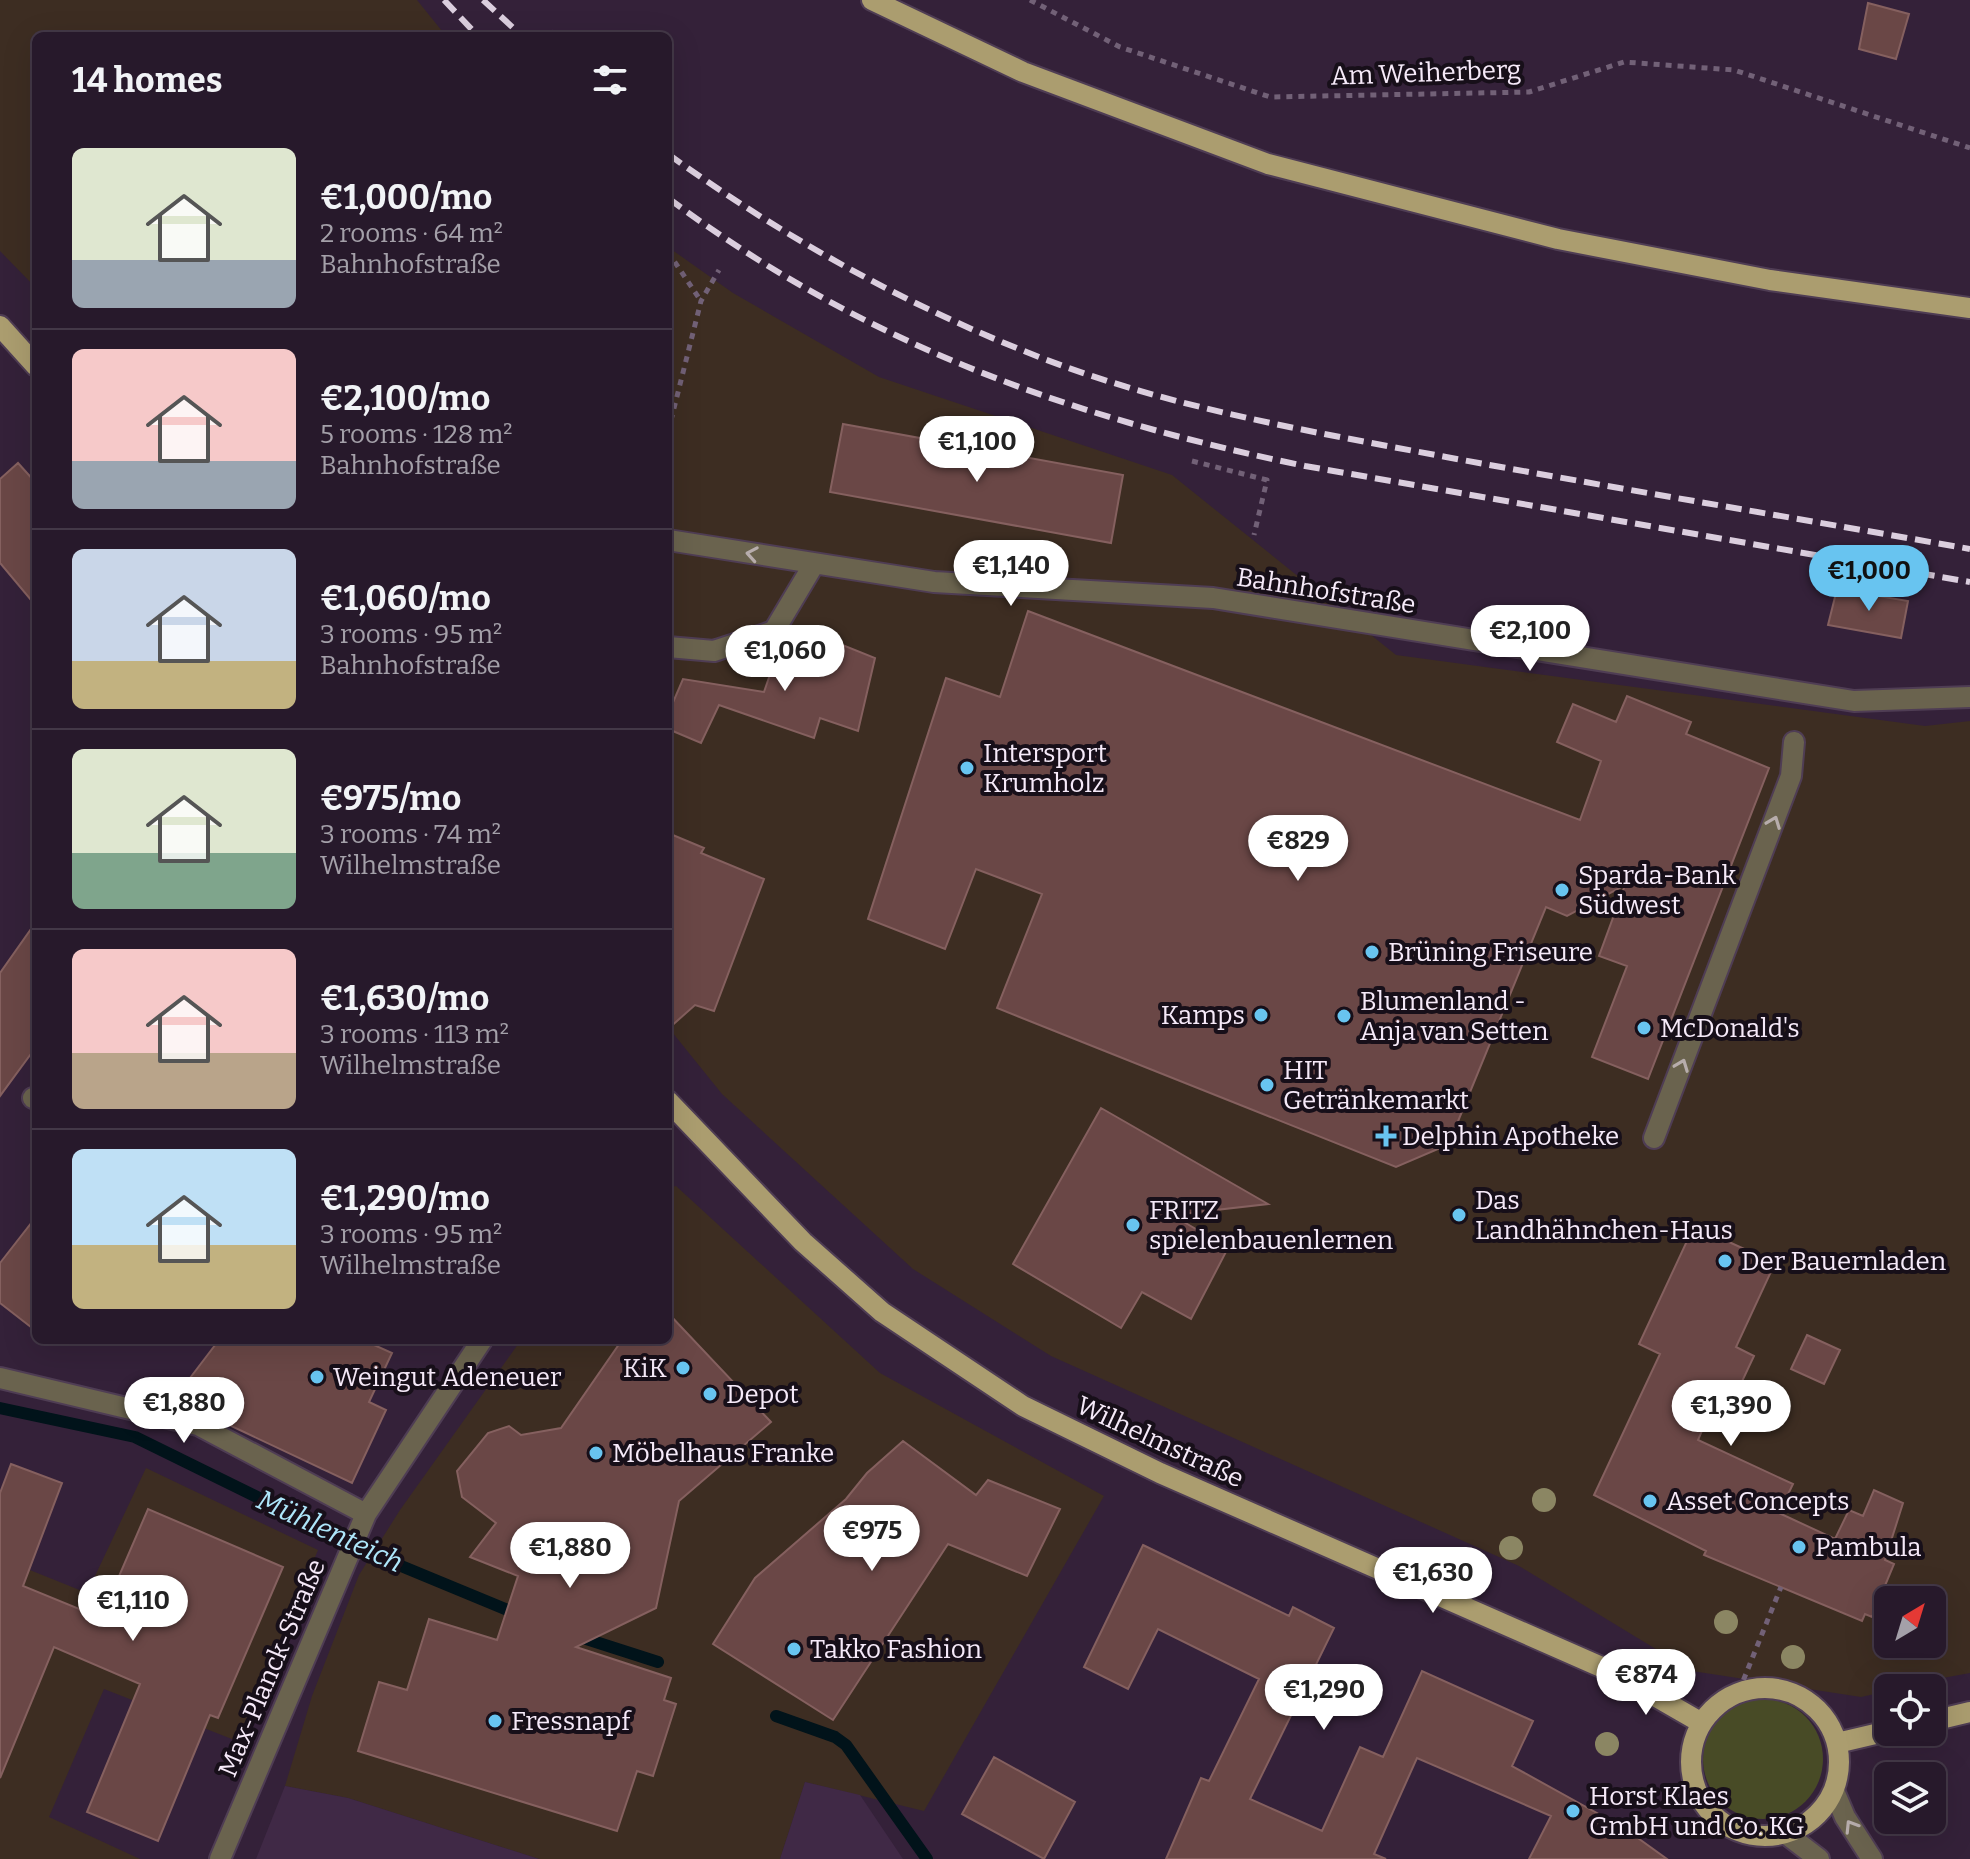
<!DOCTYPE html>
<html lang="en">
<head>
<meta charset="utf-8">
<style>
  :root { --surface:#27192b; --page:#332637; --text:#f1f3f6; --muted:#a4a0a9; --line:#433847; --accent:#68c4f0 }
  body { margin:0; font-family:Bitter,serif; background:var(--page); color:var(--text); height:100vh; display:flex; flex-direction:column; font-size:30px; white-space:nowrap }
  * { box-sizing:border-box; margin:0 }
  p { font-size:26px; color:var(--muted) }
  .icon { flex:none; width:44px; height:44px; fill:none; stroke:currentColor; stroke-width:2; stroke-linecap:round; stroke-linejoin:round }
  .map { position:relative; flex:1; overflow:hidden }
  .side { position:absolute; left:32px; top:32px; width:640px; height:1312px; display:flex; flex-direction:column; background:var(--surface); border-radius:12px; box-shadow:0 8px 32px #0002,0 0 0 2px var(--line) }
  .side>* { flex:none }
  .needle { width:52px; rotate:38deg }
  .tools { position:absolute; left:1874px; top:1586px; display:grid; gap:16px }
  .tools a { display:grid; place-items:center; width:72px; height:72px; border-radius:12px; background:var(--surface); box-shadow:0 8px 32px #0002,0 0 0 2px var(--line); font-size:40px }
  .price { position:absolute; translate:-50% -68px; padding:0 18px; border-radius:28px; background:#fff; color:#222; font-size:26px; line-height:52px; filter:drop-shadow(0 2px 4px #0008) }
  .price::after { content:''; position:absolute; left:50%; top:48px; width:24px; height:18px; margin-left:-12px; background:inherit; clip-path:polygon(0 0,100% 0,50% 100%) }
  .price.active { background:var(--accent); color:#111 }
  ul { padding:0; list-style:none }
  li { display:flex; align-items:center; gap:24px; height:200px; padding:0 40px }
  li+li { border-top:2px solid var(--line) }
  li span { display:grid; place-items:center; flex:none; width:224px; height:160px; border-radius:12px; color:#555 }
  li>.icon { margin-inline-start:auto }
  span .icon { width:96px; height:96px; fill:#fffc; stroke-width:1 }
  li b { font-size:34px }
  h2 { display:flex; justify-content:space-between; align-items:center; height:96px; padding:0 40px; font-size:34px }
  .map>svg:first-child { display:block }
  .commercial { fill:#3d2d22; fill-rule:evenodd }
  .built { fill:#402946 }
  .green { fill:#484b26 }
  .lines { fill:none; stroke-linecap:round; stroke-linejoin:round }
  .stream { stroke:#01131a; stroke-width:12 }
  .building { fill:#6a4746; stroke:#85605f; stroke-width:2 }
  .minor-casing { stroke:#4f3d54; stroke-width:24 }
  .major-casing { stroke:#4f3d54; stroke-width:24 }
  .path { stroke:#726177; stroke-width:5; stroke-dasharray:6 6; stroke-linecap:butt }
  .minor { stroke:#6a634e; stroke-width:20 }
  .major { stroke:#ab9d6f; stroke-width:20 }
  .rail { stroke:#dbcede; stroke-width:6; stroke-dasharray:16 8; stroke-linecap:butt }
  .tree { fill:#8b8663 }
  .oneway { stroke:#b7adac }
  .poi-dot { fill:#68c4f0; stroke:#170f19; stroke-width:3 }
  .labels { text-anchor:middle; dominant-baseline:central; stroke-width:8; stroke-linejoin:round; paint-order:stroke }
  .street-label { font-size:26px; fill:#f6eaf9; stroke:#170f19 }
  .poi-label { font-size:26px; fill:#f6eaf9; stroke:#170f19; text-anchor:start }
  .water-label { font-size:28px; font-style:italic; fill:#aee6fa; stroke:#170f19 }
</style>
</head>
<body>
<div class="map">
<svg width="1970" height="1859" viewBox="0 0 1970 1859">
  <rect width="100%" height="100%" fill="#342139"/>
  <path class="commercial" d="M0,0h417l29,36h-410v252l-36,-37z
    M668,247l65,46 146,84 293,98 224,180 529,71 45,-5v952l-82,15v3l-27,6 -169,-26 -173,-105 -468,-210 -138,-87 -191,-175 -54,-67zM1888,1600h44v44h-44z
    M676,1186l204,187 224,123 -180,315 -119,-29 -25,77h-241l-191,-61 -63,-12 27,-90 47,-121 41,-65 121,-170h147v-152z
    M146,1468l172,82 -81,191 -133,-52 -55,128 91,42h-140v-301l87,35z"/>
  <path class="built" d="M805,1782l55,13 43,64h-123z
    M285,1786l63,12 191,61h-283z"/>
  <path class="green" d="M1703 1759a60 60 0 1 1 120 0a60 60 0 1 1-120 0Z"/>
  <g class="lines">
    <path class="stream" d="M0,1408l135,29 242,119 145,60
      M577,1636l81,26
      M776,1716l59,21 11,8 81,114"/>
  </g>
  <path class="building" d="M1868,3l41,11 -13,45 -37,-10z
    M843,424l280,51 -12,68 -281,-51z
    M18,463l18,20v123l-36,-43v-84z
    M1837,589l71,12 -7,37 -73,-13z
    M1028,611l552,209 21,-59 -44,-19 16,-38 43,18 11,-26 64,26 -5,12 83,34 -121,311 -56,-22 35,-91 -28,-10 26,-71 -58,31 -21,-9 -92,224 5,9 -63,27 -399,-159 45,-114 -66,-25 -31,80 -77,-30 78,-241 54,19z
    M825,638l50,20 -17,73 -38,-13 -6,20 -95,-33 -18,38 -33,-14v-15l15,-35 81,13 11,-32z
    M668,833l36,15 -3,5 63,26 -50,132 -19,-6 -27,24z
    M36,922v125l-36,49v-123z
    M1101,1108l167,96 -96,11 56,33 -37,71 -49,-27 -21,36 -108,-64z
    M36,1217v114l-36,-28v-40z
    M1694,1226l81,37 -39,84 18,9 -16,34 -16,-7 -24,57 95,44 -14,29 56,26 14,-29 14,6 11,-26 29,13 -18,57 9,4 -22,53 -7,-3 -3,7 -158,-66 2,-4 -112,-56 66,-141 -21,-10z
    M668,1313l103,109 -92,79 -23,107 -80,39 95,31 -7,22 12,4 -23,72 -16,-5 -20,60 -259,-80 21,-69 28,8 22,-71 68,21 21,-64 -48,-19 26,-34 -34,-26 -5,-26 31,-38 21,-7 12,9 40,-7 61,-88h46z
    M1807,1335l33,15 -16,34 -33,-15z
    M219,1340h144l29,13 -23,49 17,8 -34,73 -178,-84z
    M903,1441l73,54 12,-15 72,29 -33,67 -79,-32 -115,176 -120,-76 42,-66 91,-79 21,-26z
    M11,1464l51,19 -39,103 78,32 47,-109 135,58 -65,151 -8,-3 -52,126 -71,-29 53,-128 -86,-37 -54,131v-285z
    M1143,1545l146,71 4,-9 41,21 -84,171 72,32 38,-84 23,10 39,-86 111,50 -21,45 112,62 43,31h-138l22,-43 -134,-58 -43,96 12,5h-220l35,-81 8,3 50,-102 -101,-50 -30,60 -44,-22z
    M994,1757l81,45 -31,57 -82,-45z"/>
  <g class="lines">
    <g class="minor-casing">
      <path id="minor" d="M668,540l266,42 279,16 641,103 116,-4
        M668,647l46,4 60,-20 40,-67
        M33,1098l3,1
        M1654,1138l137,-362 3,-34
        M0,1378l198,47 168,89
        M1834,1791l11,26 27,42
        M1785,1833l34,26
        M220,1859l146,-345 116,-174"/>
    </g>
    <g class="major-casing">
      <path id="major" d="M872,0l151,72 245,92 290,75 212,41 200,28
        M0,326l36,40
        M668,1101l135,141 79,70 141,94 137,67 455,200 85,49
        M1691 1762a74 74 0 1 1 148 0a74 74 0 1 1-148 0Z
        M1932,1721l38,-9
        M1837,1743l51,-12"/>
    </g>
    <path class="path" d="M1030,0l90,47 150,50 259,-5 95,-30 110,8 236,78
      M551,36l5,-6 8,6
      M668,252l33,49
      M668,432l33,-131 18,-31
      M1192,461l75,19 -13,55
      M1739,1691l42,-104"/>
    <use href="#minor" class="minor"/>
    <use href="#major" class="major"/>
    <path class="rail" d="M444,0l34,36
      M483,0l39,36
      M668,154c111,80 228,146 356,197 135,55 279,79 422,106 174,32 349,61 524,92
      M668,198c196,146 400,219 637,268l665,116"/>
  </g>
  <g class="tree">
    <circle cx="1544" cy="1500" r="12"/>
    <circle cx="1511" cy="1548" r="12"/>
    <circle cx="1726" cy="1622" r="12"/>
    <circle cx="1793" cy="1657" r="12"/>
    <circle cx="1607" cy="1744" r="12"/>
  </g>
  <defs><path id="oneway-chevron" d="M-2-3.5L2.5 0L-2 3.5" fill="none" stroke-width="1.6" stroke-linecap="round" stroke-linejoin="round" transform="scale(2)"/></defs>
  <g class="oneway">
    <use href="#oneway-chevron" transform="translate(752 554) rotate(-170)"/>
    <use href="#oneway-chevron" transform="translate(1774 822) rotate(-69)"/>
    <use href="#oneway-chevron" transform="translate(1682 1065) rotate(-69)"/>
    <use href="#oneway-chevron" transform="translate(1851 1826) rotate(-122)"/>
  </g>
  <g class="poi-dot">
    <circle cx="967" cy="768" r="8"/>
    <circle cx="1562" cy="890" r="8"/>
    <circle cx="1372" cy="952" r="8"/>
    <circle cx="1261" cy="1015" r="8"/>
    <circle cx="1344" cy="1016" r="8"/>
    <circle cx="1644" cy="1028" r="8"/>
    <circle cx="1267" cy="1085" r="8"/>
    <path d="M1382 1124h8v8h8v8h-8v8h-8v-8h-8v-8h8z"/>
    <circle cx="1459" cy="1215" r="8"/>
    <circle cx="1133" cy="1225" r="8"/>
    <circle cx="1725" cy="1261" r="8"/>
    <circle cx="683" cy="1368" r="8"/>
    <circle cx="317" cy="1377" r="8"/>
    <circle cx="710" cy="1394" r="8"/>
    <circle cx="596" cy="1453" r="8"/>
    <circle cx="1650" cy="1501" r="8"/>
    <circle cx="1799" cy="1547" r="8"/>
    <circle cx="794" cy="1649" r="8"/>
    <circle cx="495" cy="1721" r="8"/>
    <circle cx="1573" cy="1811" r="8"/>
  </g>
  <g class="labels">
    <g class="street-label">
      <text transform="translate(1426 73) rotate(-2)">Am Weiherberg</text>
      <text transform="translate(1326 591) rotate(9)">Bahnhofstraße</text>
      <text transform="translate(1160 1442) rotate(25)">Wilhelmstraße</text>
      <text transform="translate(272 1668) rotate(-67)">Max-Planck-Straße</text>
    </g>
    <g class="poi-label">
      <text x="983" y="753">Intersport<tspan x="983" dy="30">Krumholz</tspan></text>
      <text x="1578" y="875">Sparda-Bank<tspan x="1578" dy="30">Südwest</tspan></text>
      <text x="1388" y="952">Brüning Friseure</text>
      <text x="1360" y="1001">Blumenland -<tspan x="1360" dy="30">Anja van Setten</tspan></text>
      <text x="1245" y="1015" text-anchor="end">Kamps</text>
      <text x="1660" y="1028">McDonald's</text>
      <text x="1283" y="1070">HIT<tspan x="1283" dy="30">Getränkemarkt</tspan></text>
      <text x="1402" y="1136">Delphin Apotheke</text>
      <text x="1475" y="1200">Das<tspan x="1475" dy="30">Landhähnchen-Haus</tspan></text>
      <text x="1149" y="1210">FRITZ<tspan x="1149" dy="30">spielenbauenlernen</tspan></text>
      <text x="1741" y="1261">Der Bauernladen</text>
      <text x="667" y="1368" text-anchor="end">KiK</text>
      <text x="333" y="1377">Weingut Adeneuer</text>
      <text x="726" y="1394">Depot</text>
      <text x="612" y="1453">Möbelhaus Franke</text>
      <text x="1666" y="1501">Asset Concepts</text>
      <text x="1815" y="1547">Pambula</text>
      <text x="810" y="1649">Takko Fashion</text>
      <text x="511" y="1721">Fressnapf</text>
      <text x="1589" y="1796">Horst Klaes<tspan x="1589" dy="30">GmbH und Co. KG</tspan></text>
    </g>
    <g class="water-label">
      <text transform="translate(330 1531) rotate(25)">Mühlenteich</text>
    </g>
  </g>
</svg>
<div class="tools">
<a><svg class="needle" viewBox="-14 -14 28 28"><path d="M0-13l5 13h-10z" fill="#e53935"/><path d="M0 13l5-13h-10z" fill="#a4a0a9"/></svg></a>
<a><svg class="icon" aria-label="locate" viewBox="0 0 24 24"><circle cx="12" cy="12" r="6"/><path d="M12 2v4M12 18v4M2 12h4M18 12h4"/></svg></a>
<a><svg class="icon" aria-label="layers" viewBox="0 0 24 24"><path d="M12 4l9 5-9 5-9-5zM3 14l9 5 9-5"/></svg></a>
</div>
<b class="price" style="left:977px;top:484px">€1,100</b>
<b class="price" style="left:1011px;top:608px">€1,140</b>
<b class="price active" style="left:1869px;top:613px">€1,000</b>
<b class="price" style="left:1530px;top:673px">€2,100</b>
<b class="price" style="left:785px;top:693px">€1,060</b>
<b class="price" style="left:1298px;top:883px">€829</b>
<b class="price" style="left:184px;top:1445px">€1,880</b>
<b class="price" style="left:1731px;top:1448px">€1,390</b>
<b class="price" style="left:872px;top:1573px">€975</b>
<b class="price" style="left:570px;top:1590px">€1,880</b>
<b class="price" style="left:1433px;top:1615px">€1,630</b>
<b class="price" style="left:133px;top:1643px">€1,110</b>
<b class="price" style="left:1646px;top:1717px">€874</b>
<b class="price" style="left:1324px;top:1732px">€1,290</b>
<section class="side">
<h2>14 homes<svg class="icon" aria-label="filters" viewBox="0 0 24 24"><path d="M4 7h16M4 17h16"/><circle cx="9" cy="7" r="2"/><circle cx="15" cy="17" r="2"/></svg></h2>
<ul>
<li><span style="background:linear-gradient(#dfe7d0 70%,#9aa5b1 0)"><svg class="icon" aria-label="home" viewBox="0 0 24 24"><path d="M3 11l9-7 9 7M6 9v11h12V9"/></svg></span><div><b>€1,000/mo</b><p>2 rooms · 64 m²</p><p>Bahnhofstraße</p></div></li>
<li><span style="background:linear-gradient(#f6c9c9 70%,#9aa5b1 0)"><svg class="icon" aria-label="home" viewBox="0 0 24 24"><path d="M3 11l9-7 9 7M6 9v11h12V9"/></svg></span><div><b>€2,100/mo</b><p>5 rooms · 128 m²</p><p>Bahnhofstraße</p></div></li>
<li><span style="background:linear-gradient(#c9d6e8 70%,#c2b280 0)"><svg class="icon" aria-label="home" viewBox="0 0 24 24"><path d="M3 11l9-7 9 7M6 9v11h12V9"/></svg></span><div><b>€1,060/mo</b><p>3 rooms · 95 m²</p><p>Bahnhofstraße</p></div></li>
<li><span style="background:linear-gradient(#dfe7d0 65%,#7fa58c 0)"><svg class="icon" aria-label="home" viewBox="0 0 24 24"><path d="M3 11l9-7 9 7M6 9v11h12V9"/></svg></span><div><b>€975/mo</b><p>3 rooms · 74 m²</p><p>Wilhelmstraße</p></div></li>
<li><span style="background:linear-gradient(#f6c9c9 65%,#b9a48a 0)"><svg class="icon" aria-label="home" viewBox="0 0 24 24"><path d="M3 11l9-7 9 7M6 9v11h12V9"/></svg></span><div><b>€1,630/mo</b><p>3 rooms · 113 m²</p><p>Wilhelmstraße</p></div></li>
<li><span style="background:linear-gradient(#bfe0f5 60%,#c2b280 0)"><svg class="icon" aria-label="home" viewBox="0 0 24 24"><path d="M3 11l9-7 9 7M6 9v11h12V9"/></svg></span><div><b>€1,290/mo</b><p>3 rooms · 95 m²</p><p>Wilhelmstraße</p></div></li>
</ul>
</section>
</div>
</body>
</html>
